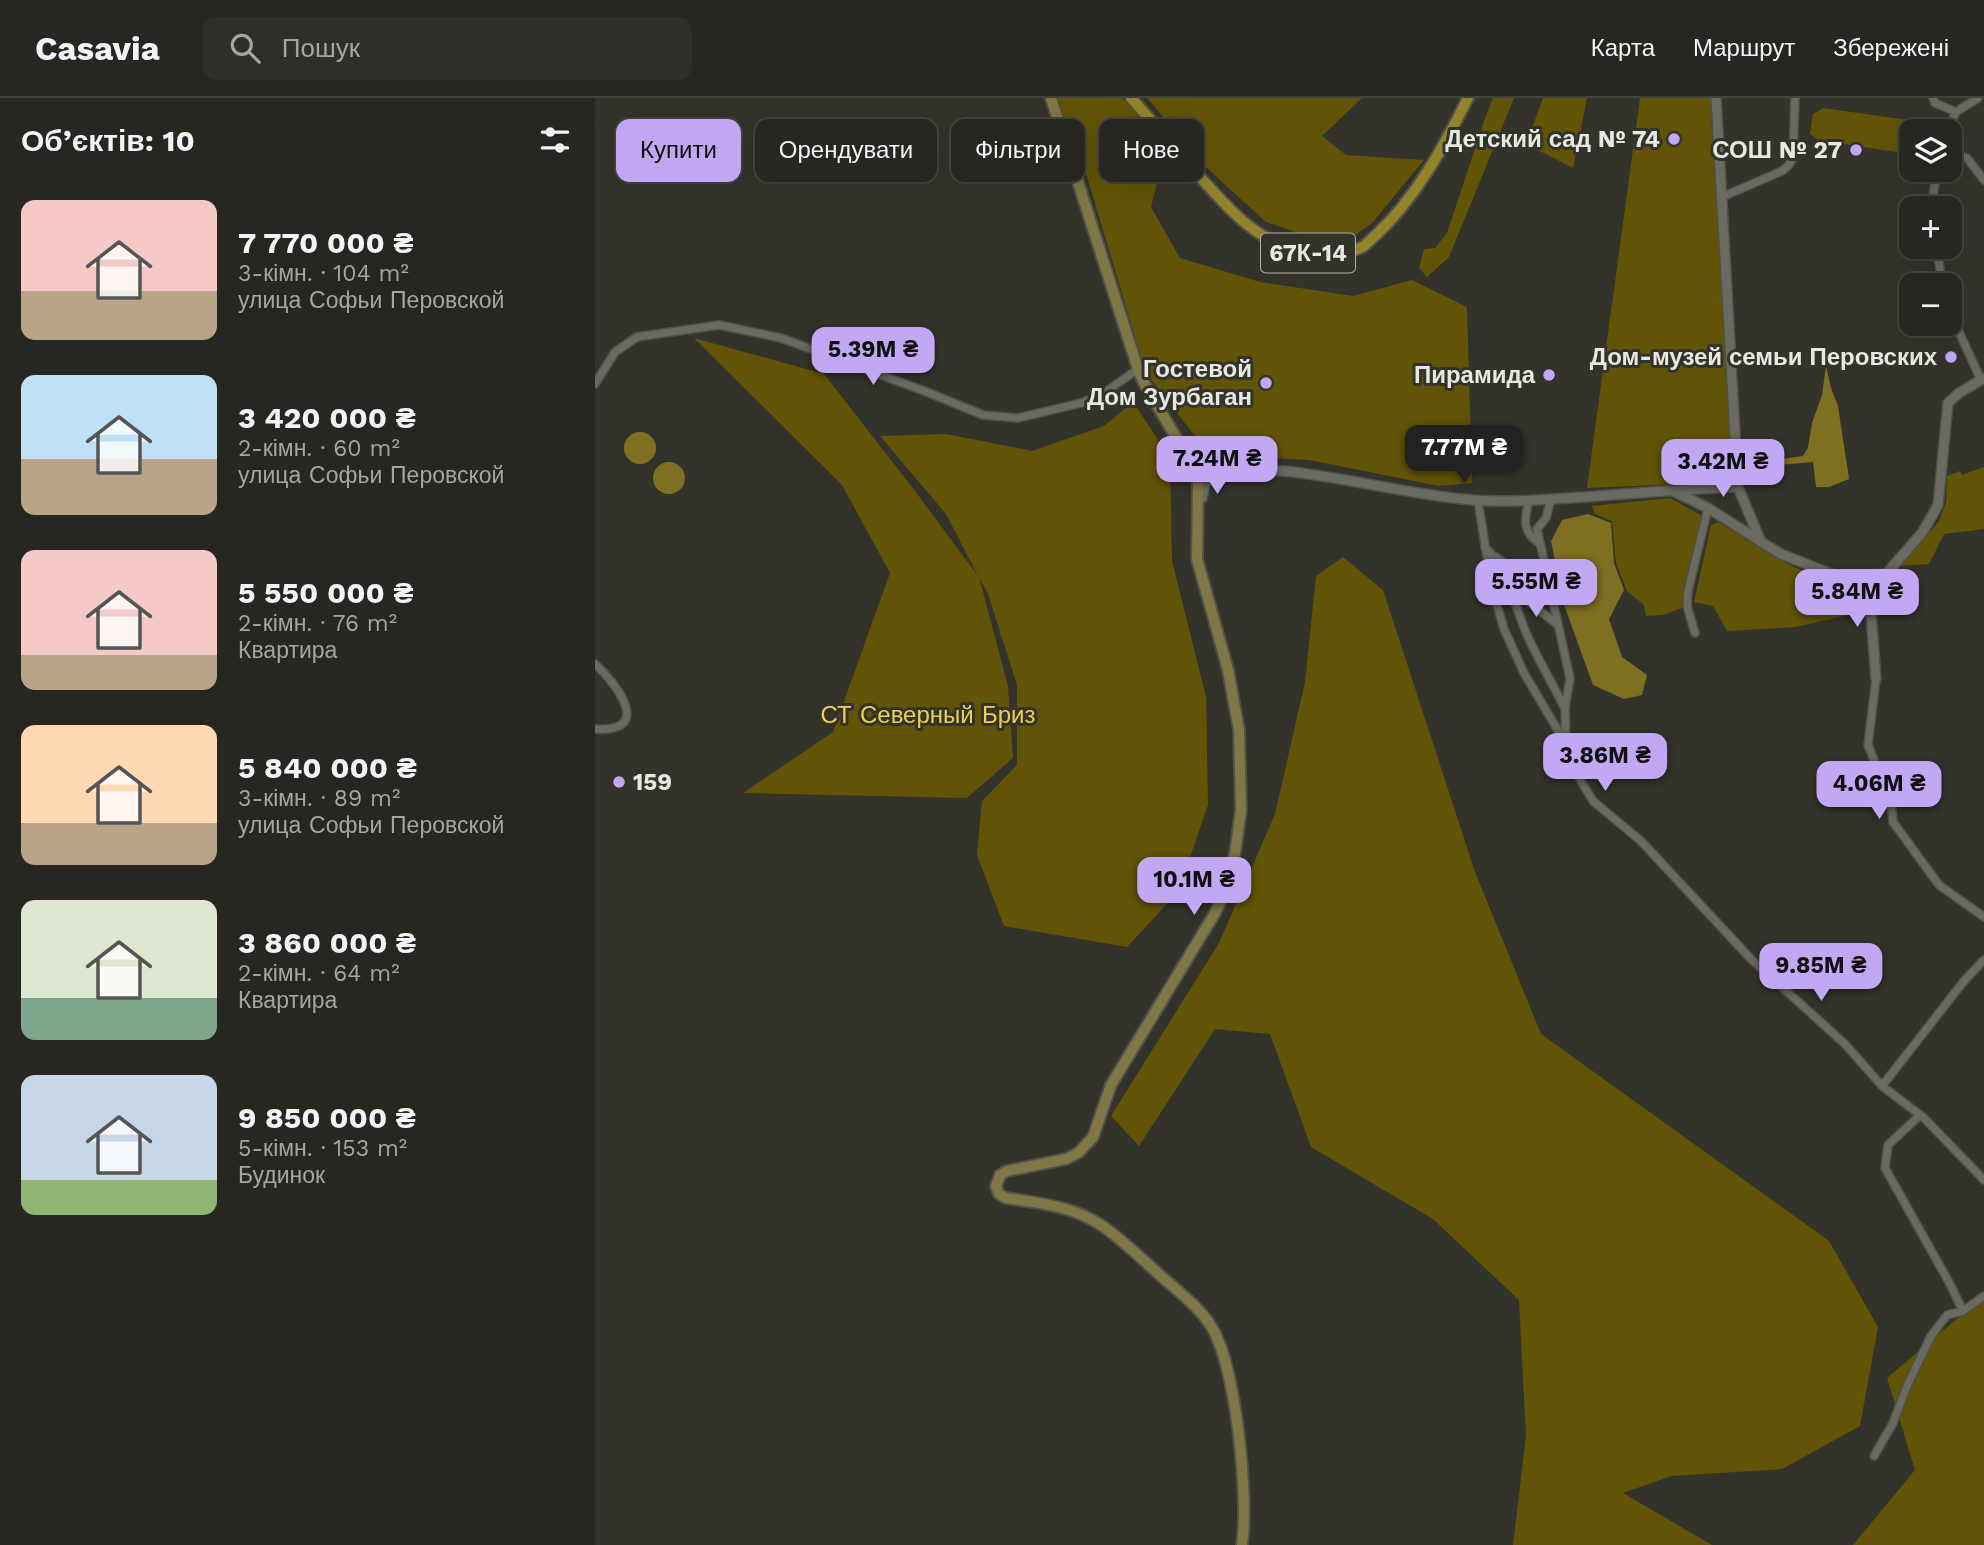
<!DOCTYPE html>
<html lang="uk">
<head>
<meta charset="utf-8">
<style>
  :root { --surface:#272620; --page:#2f2e29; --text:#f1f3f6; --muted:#a4a5a5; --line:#43433e; --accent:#c2a8f3 }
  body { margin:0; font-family:"Work Sans",sans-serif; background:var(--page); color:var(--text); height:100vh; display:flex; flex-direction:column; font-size:26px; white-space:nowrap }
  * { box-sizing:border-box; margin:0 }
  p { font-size:23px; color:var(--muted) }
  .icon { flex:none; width:38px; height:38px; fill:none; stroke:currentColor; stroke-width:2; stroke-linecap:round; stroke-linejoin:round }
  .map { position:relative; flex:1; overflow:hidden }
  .details { display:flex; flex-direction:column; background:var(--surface); width:595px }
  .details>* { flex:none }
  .top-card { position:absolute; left:21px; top:21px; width:665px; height:63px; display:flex; gap:14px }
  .tools { position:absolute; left:1304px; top:21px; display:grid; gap:14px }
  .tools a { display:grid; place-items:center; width:63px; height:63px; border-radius:14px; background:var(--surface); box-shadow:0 7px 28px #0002,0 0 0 2px var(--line); font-size:35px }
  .price { position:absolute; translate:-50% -60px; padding:0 16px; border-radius:14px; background:var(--accent); color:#111; font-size:23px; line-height:46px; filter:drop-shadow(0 2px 4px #0008) }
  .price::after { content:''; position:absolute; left:50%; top:42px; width:21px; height:16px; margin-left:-10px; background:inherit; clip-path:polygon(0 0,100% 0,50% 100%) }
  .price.selected { background:#222; color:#fff }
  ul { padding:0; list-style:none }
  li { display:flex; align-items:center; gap:21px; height:175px; padding:0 21px }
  li span { display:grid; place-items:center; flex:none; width:196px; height:140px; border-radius:14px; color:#555 }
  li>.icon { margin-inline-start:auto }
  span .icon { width:84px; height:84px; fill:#fffc; stroke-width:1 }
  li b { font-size:30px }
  h2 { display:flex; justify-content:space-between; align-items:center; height:84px; padding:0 21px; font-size:30px }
  .chip { padding:0 24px; border-radius:14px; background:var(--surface); box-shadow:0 7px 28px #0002,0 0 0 2px var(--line); font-size:24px; line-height:63px }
  .chip.selected { background:var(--accent); color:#111 }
  header { display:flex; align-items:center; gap:42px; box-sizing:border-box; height:98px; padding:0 35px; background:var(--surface); border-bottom:2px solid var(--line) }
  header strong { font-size:33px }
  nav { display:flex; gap:38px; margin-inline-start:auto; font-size:24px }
  .search { width:490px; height:63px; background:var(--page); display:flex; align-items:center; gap:18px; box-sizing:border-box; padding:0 24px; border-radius:14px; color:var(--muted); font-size:26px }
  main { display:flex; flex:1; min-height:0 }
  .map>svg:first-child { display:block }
  .green { fill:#625406 }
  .water { fill:#7f6f20 }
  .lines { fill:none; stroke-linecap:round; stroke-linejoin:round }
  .minor-casing { stroke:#515049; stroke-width:10 }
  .tertiary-casing { stroke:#515049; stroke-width:12 }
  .secondary-casing { stroke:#515049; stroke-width:14 }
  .primary-casing { stroke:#515049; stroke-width:14 }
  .minor { stroke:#6b6a61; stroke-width:7 }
  .tertiary { stroke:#6b6a61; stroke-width:9 }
  .secondary { stroke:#7f7746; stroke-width:10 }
  .primary { stroke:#93842a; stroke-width:10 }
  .poi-dot { fill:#c2a8f3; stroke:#34332b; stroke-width:2.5 }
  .labels { text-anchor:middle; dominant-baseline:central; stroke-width:6; stroke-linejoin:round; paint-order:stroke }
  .shield { fill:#34332b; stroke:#b2b1ab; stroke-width:2 }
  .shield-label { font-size:23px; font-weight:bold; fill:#e8e7e2 }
  .poi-label { font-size:24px; font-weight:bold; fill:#e8e7e2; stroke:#34332b; text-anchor:end }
  .park-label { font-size:24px; fill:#edd249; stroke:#34332b }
</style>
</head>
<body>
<header>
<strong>Casavia</strong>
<div class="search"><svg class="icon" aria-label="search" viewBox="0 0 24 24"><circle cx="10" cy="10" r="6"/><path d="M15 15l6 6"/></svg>Пошук</div>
<nav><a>Карта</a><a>Маршрут</a><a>Збережені</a></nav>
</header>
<main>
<section class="details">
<h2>Об’єктів: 10<svg class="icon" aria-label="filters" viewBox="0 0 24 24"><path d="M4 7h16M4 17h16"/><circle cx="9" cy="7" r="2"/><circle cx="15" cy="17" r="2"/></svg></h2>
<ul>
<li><span style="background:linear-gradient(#f6c9c9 65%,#b9a48a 0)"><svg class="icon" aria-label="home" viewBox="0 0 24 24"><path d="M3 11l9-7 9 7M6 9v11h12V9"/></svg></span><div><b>7 770 000 ₴</b><p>3-кімн. · 104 m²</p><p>улица Софьи Перовской</p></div></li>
<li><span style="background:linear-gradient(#bfe0f5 60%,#b9a48a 0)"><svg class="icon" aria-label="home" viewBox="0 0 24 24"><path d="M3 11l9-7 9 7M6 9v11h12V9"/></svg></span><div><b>3 420 000 ₴</b><p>2-кімн. · 60 m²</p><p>улица Софьи Перовской</p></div></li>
<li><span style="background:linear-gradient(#f6c9c9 75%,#b9a48a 0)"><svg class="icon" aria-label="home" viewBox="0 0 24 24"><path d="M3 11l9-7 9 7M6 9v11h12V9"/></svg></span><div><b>5 550 000 ₴</b><p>2-кімн. · 76 m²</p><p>Квартира</p></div></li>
<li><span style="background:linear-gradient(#ffd9b3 70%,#b9a48a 0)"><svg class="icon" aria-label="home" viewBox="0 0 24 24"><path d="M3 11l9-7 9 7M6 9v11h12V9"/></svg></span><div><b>5 840 000 ₴</b><p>3-кімн. · 89 m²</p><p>улица Софьи Перовской</p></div></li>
<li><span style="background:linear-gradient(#dfe7d0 70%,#7fa58c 0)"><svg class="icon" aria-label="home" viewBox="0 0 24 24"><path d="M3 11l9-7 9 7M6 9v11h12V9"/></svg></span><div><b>3 860 000 ₴</b><p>2-кімн. · 64 m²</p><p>Квартира</p></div></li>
<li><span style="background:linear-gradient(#c9d6e8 75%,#8fb573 0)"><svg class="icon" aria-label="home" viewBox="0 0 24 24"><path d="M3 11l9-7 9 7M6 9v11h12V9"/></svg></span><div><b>9 850 000 ₴</b><p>5-кімн. · 153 m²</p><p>Будинок</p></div></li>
</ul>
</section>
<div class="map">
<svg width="1389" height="1447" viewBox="0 0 1389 1447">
  <rect width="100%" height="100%" fill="#34332b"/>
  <path class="green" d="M462,0h65l44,49 -15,60 29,51 80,24 93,14 59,-16 55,27 5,176 -33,3 -130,-26 -100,-6 -63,-81 -59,-196z
    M552,0h215l-40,38 24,19 78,5 -52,63 -18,13 -37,3 -51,-17 -57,-52z
    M898,0h21l-65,159 -22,20 -8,-9 5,-19 11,-1 12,-15 39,-118z
    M948,0h44l-14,70 -47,-24z
    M1045,0h70l23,373 -6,11 -140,6z
    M1228,10l92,13 6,10h-10l-2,23 -91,-14 -8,-6 3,-20z
    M99,240l130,36 91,117 63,85 -32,-62 -66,-78 66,-2 86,17 72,-25 29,-24 37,56 2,103 34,136 2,108 -30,87 -51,55 -123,-21 -27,-71 5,-54 35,-36v-80l-29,-91 -9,-17 29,109 5,72 -46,40 -224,-5 90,-61 57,-159 -48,-88z
    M1389,369v62l-40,5 -15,30 -28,2 38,-45 7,-19 1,-26 13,-5 2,4z
    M1075,400l34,19 -22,91 -19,7 -17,1 -2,-11 -17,-14 -11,-28 -4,-42 -17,-7 -3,-8z
    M1123,424c41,24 88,62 137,59l11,17 1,15 -19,2 -52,12 -69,4 -14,-25 -19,-4 17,-77z
    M748,459l40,33 92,282 66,162 288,207 49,86 -18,99 -78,43 -111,7 -48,17 89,52h-199l13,-109 -7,-136 -86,-81 -122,-72 -41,-113 -55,-5 -76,117 -28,-30 108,-173 56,-129 30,-132 11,-106z
    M1389,1198v249h-131l62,-75 -28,-92z"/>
  <path class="water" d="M1231,268l5,22 7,18 11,73 -20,8h-13l-3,-25 -45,4v-5l35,-5 5,-8 4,-25 10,-28z
    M29 350a16 16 0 1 1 32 0a16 16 0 1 1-32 0Z
    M58 380a16 16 0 1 1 32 0a16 16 0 1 1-32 0Z
    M993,416l23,9 3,40 10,27 -15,29 13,38 25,18 -5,20 -18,4 -31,-14 -30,-83 -12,-61 11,-21z"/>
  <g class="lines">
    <g class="minor-casing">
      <path id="minor" d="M1338,0l2,5 21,9
        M1352,33l9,-19 22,-14
        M1354,54l18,6 17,22
        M1127,99l60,-26 7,-6 4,-8 2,-59
        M1336,110l6,-38
        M1342,149l5,38
        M1354,212l32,70
        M0,286l20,-32 22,-15 82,-12 62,13 146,54 56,23 35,3 63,-15 19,-7 38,-27
        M956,401l-5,19 -9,11 33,149 -5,30 1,36
        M883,403l14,87 12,41 20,44 42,71 6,22 21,35 48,40 110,118 94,85 37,42 42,32 60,62
        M934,403c-5,19 -7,30 10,42
        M890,449c24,24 29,58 42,88 11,24 25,48 37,72
        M901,459l11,8 4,23 47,37
        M1100,535l-8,-27 1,-15 20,-83
        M0,566c22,20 59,69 0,65
        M1281,581l-8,66 23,57 2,20 46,63 45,32
        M1287,988l82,-105 20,-21
        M1368,1213l21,-15
        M1279,1358l19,-33 14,-37 24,-50 16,-21 16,-4 -13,-27 -65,-116 3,-23 30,-28"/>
    </g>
    <g class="tertiary-casing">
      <path id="tertiary" d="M1121,0l22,389 23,55 20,12 58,23 47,-3 36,-41 16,-28 10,-102 11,-10 25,-15
        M591,355l8,8 19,6
        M599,375c92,-16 187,20 279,27 37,3 75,-1 112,-3 51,-4 102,-8 153,-10
        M1080,394l33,16 52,33
        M607,400l5,-20 11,-8
        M1273,478l8,103"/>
    </g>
    <g class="secondary-casing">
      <path id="secondary" d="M456,0l87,271 6,14 40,68 14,32 -1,76 31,111 11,60 2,80 -6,43 -12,43 -8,17 -104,172 -18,52 -15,16 -12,6 -59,12 -7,4 -4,11 3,8 7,4c33,5 66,8 95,27 22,15 41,34 61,52 16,14 37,30 49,49 25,39 38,172 31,219"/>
    </g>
    <g class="primary-casing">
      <path id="primary" d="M536,0c35,38 66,79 103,115 32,31 82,55 126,35 6,-2 11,-9 16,-13 40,-37 68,-89 92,-137"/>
    </g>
    <use href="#minor" class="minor"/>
    <use href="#tertiary" class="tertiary"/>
    <use href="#secondary" class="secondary"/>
    <use href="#primary" class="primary"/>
  </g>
  <g class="poi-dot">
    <circle cx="1079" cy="41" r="7"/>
    <circle cx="1261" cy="52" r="7"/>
    <circle cx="1356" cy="259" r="7"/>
    <circle cx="954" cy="277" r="7"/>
    <circle cx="671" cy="285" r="7"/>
    <circle cx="24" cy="684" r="7"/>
  </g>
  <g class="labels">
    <rect class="shield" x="666" y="135.5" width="94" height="39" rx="5"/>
    <g class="shield-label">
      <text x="713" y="155">67К-14</text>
    </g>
    <g class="poi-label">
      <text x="1065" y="41">Детский сад № 74</text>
      <text x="1247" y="52">СОШ № 27</text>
      <text x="1342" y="259">Дом-музей семьи Перовских</text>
      <text x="657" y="271">Гостевой<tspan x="657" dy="28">Дом Зурбаган</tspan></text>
      <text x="940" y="277">Пирамида</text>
      <text x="38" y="684" text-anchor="start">159</text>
    </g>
    <g class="park-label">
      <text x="333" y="617">СТ Северный Бриз</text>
    </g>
  </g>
</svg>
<div class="tools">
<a><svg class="icon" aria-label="layers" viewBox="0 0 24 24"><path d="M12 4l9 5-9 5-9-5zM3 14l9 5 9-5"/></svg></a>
<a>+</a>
<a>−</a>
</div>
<b class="price" style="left:278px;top:289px">5.39M ₴</b>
<b class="price selected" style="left:869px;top:387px">7.77M ₴</b>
<b class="price" style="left:622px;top:398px">7.24M ₴</b>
<b class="price" style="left:1128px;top:401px">3.42M ₴</b>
<b class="price" style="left:941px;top:521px">5.55M ₴</b>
<b class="price" style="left:1262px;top:531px">5.84M ₴</b>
<b class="price" style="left:1010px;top:695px">3.86M ₴</b>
<b class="price" style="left:1284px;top:723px">4.06M ₴</b>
<b class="price" style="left:599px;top:819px">10.1M ₴</b>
<b class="price" style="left:1226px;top:905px">9.85M ₴</b>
<div class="top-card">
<a class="chip selected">Купити</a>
<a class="chip">Орендувати</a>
<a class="chip">Фільтри</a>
<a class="chip">Нове</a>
</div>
</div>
</main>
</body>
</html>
